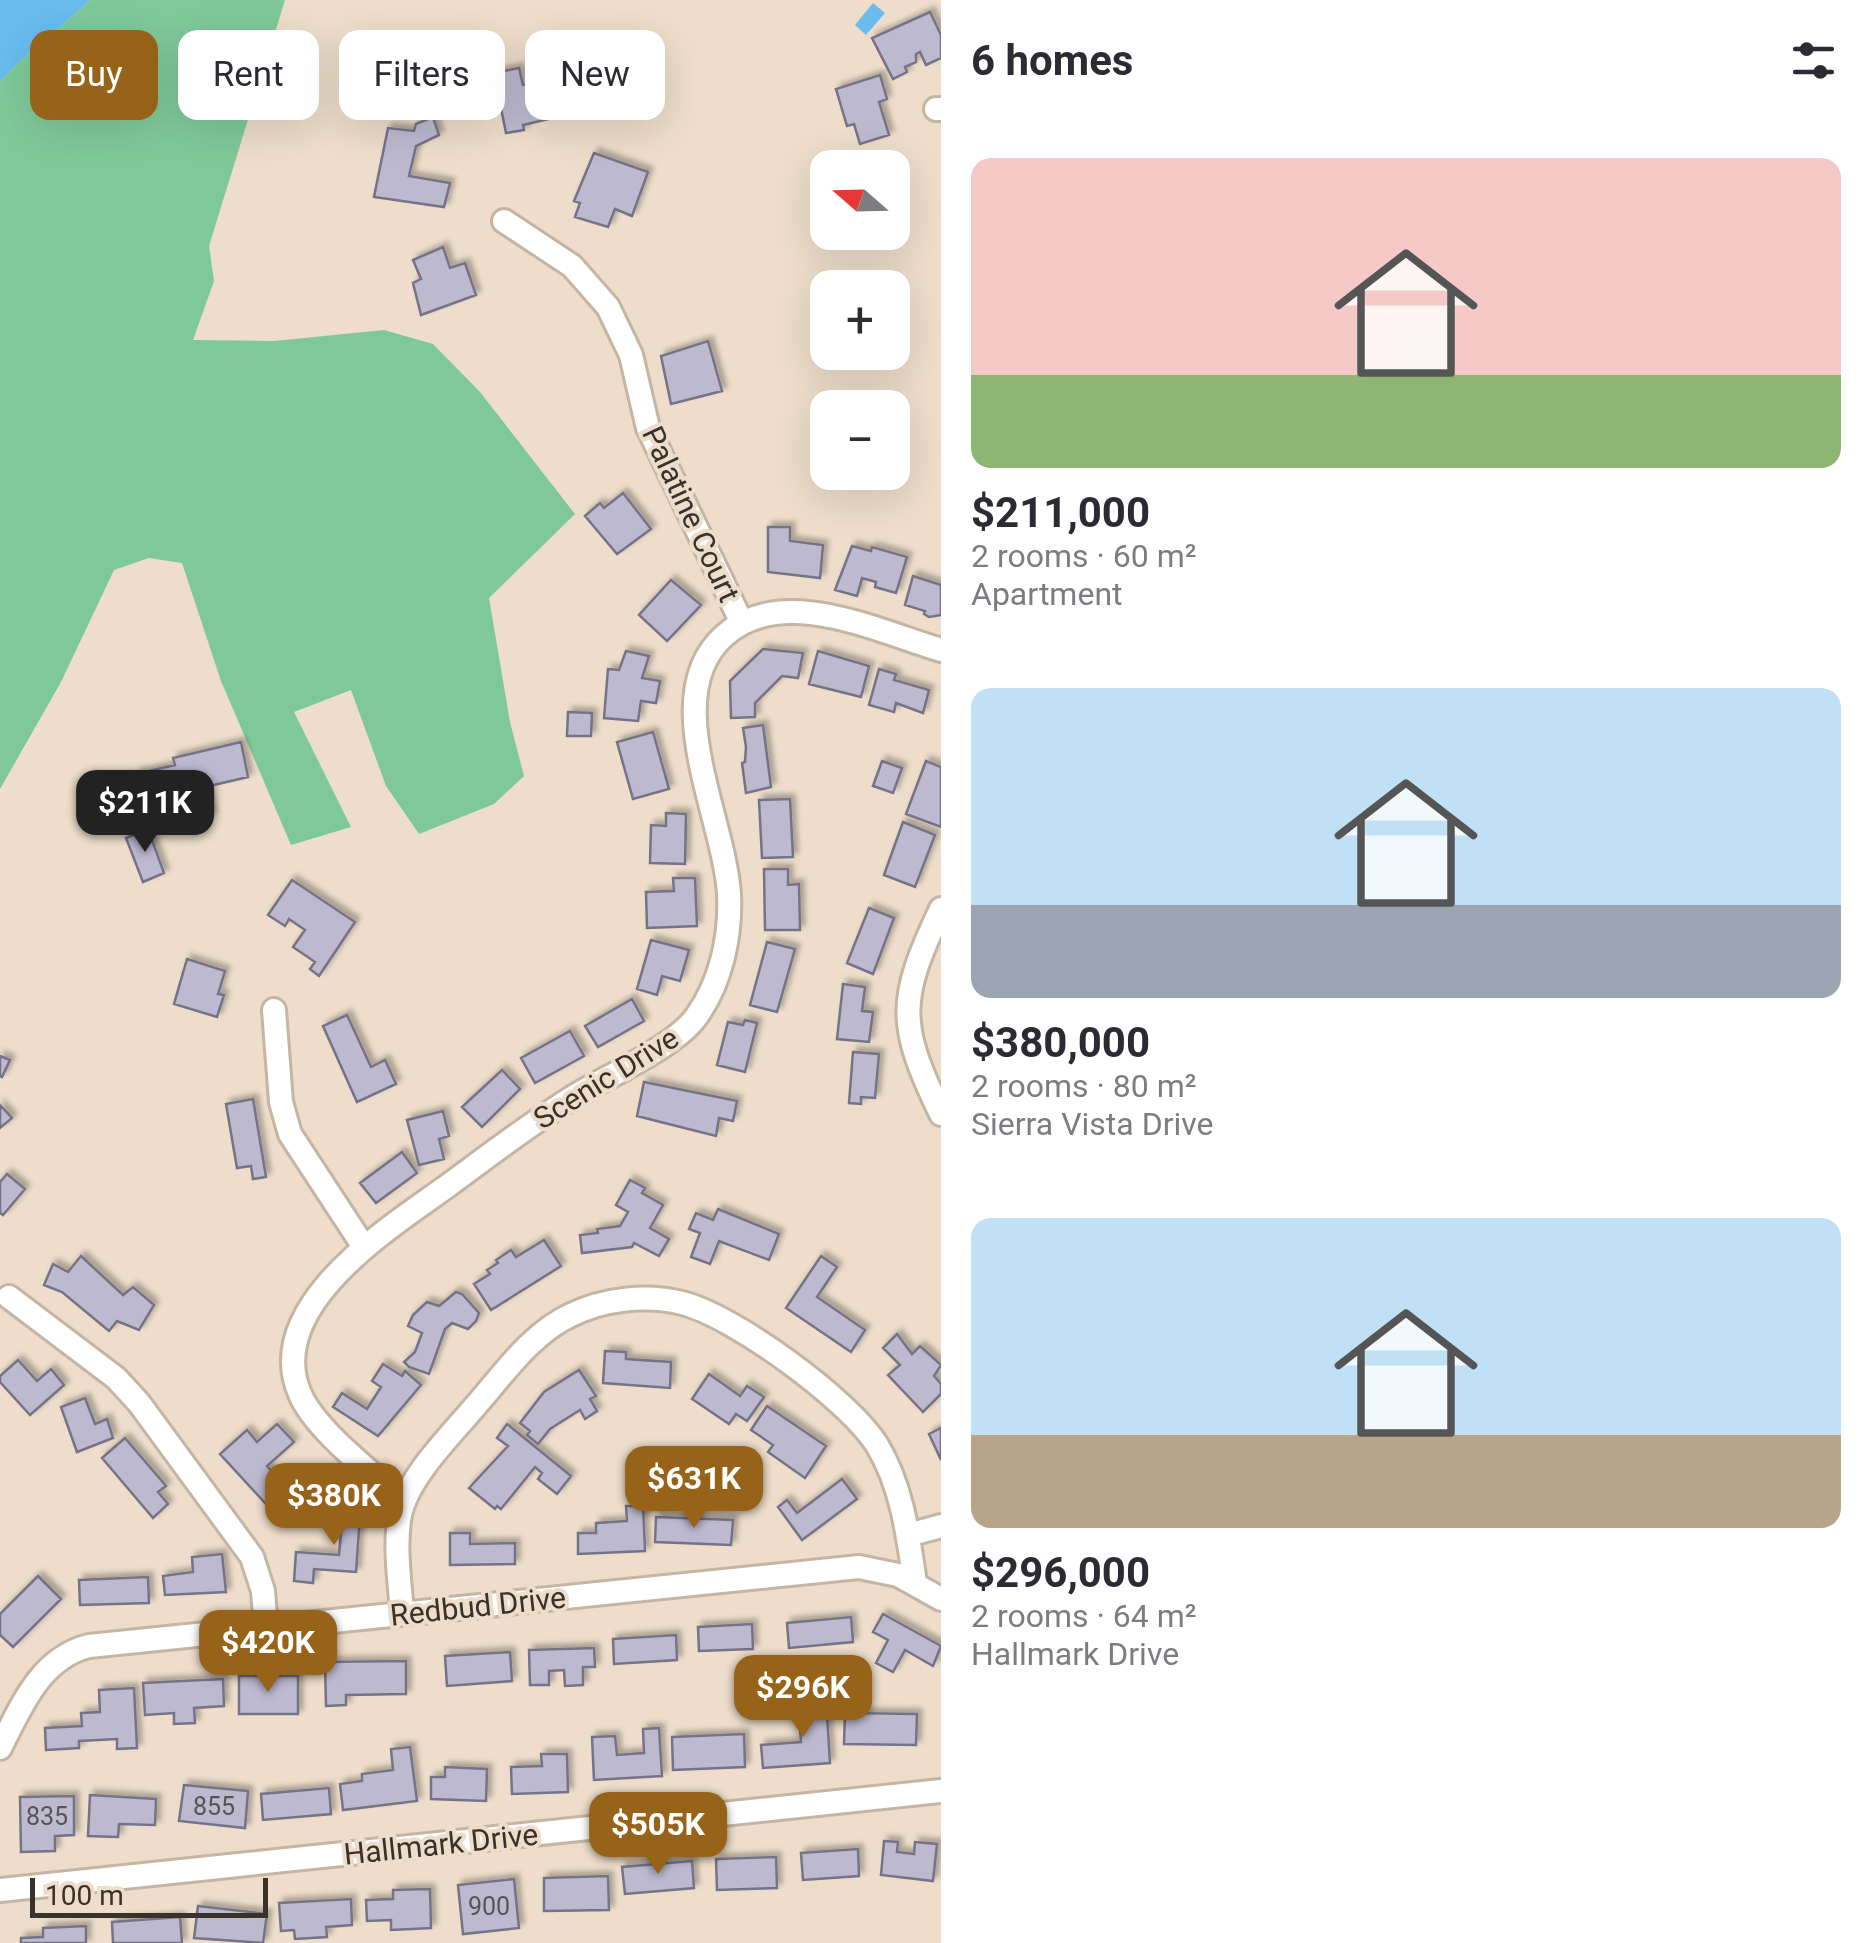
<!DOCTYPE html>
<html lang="en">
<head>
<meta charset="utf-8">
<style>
  :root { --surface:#fff; --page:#f7f7f7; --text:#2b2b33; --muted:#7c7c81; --accent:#976318 }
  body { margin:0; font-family:Roboto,sans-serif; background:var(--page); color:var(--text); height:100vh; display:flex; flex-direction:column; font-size:38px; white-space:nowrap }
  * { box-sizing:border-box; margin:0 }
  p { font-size:32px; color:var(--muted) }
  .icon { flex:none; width:55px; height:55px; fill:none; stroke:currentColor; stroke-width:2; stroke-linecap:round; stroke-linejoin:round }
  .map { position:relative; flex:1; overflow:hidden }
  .sheet { display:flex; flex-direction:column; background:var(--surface); width:930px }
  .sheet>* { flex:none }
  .hud { position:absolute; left:30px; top:30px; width:760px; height:90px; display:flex; gap:20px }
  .needle { width:65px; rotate:290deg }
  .controls { position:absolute; left:810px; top:150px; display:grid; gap:20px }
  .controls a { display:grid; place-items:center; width:100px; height:100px; border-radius:20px; background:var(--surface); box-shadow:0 10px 40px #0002; font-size:50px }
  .scale { position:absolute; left:30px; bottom:25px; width:238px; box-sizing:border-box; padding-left:10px; border:5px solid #38322b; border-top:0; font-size:28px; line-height:35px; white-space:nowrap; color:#38322b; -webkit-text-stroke:8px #edddca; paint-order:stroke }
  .price { position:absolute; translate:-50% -85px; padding:0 22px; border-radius:20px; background:var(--accent); color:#fff; font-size:32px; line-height:65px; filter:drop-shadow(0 2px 5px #0008) }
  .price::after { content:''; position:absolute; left:50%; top:60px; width:30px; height:22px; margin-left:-15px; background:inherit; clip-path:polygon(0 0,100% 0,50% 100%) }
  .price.current { background:#222; color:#fff }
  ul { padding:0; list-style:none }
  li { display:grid; align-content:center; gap:20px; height:530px; padding:0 30px }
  li span { display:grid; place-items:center; height:310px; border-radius:20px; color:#555 }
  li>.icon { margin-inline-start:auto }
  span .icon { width:180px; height:180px; fill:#fffc; stroke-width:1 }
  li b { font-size:42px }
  h2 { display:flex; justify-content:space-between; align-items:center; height:120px; padding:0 30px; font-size:42px }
  .tag { padding:0 35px; border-radius:20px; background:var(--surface); box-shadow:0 10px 40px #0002; font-size:35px; line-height:90px }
  .tag.current { background:var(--accent); color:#fff }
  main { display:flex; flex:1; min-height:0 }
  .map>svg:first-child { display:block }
  .green { fill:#7fc999 }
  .water { fill:#69bced }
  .building { fill:#bdbad0; stroke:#767387; stroke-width:2.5; filter:url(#shadow) }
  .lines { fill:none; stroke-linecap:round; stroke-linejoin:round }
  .minor-casing { stroke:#c5b5a3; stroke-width:28 }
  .minor { stroke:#fff; stroke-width:22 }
  .labels { text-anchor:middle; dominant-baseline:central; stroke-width:8; stroke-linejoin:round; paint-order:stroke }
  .number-label { font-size:25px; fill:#595454 }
  .street-label { font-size:30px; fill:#38322b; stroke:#edddca }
</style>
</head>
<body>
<main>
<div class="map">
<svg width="941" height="1943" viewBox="0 0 941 1943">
  <defs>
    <filter id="shadow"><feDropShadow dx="4.5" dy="-4.5" stdDeviation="2.5" flood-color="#0004"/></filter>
  </defs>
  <rect width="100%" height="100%" fill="#edddca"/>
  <path class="green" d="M90,0h195l-76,246 5,35 -21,59 81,1 110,-11 49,14 47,48 95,122 -86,84 21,124 14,54 -30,28 -75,30 -33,-48 -35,-96 -57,22 57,115 -60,18 -70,-164 -39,-118 -33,-5 -35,12 -53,112 -61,107v-707c27,-31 60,-53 90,-82z"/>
  <path class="water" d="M0,0h90c-30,29 -63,51 -90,82z
    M873,3l12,10 -19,22 -11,-10z"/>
  <path class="building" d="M930,12l11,23v23l-15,7 -6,-13 -4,2v8l-11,5 2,5 -14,7 -21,-41z
    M519,68l4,17 46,-4 5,32 -51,12 1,5 -18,3 -12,-60z
    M880,75l7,24 -8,3 10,33 -29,9 -6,-20 -7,2 -11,-37z
    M433,117l6,18 -23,11 -7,30 41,7 -6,24 -70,-10 14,-69 26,3 2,-7z
    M594,153l54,19 -16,44 -17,-7 -7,18 -33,-10 5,-14 -6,-2z
    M443,247l7,21 15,-5 11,32 -55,20 -8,-32 8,-4 -8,-19z
    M708,341l14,50 -51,13 -10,-48z
    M623,493l28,36 -34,25 -32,-38 15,-13 4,5z
    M768,527h22v14l33,4 -3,33 -52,-6z
    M852,546l19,5 1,-4 35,10 -11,36 -21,-6 1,-5 -14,-4 -5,18 -22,-6z
    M913,576l28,9v30l-12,2 -5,-3 1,-3 -20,-6z
    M671,580l30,25 -34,36 -28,-26z
    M763,649l40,4 -5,25 -16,-2 -27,27v14l-24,1 -1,-37z
    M626,651l23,5 -7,22 18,3 -4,22 -15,-2 -3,20 -34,-3 4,-49 11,1z
    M818,651l51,15 -8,31 -52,-13z
    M879,669l17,5 -2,6 35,10 -6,23 -27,-10 -2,9 -25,-7z
    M568,712l24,1 -1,23h-24z
    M763,725l8,62 -25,6 -4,-30 3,-1 1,-15 -3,-19z
    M653,732l16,57 -36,10 -16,-57z
    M241,742l7,35 -43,10 7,29 -26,6 -4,-17 -50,12 -6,-27 13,-3 -3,-13 39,-9 -2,-7z
    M882,761l20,7 -9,25 -20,-7z
    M926,761l15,6v60l-35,-13z
    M790,799l3,58 -31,1 -3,-58z
    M666,813l20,1 -1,50 -35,-1 1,-38 15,1z
    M903,822l32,13 -20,52 -31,-12z
    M148,829l16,44 -21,9 -17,-44z
    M764,869h24v16l11,-1 1,46h-35z
    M673,878h22l2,48 -50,2 -1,-36 28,-1z
    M292,880l63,42 -36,54 -9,-7 5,-7 -22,-15 12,-17 -16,-11 -4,7 -17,-11z
    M869,908l25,10 -21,56 -26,-11z
    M651,940l38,10 -9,31 -18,-5 -5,19 -20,-6z
    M767,942l28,7 -18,63 -27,-7z
    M187,959l38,12 -7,23 6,1 -7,22 -43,-13z
    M843,984l22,3 -3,24 11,1 -4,30 -32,-3z
    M632,999l12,22 -46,26 -13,-21z
    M347,1015l24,52 14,-7 11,24 -39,18 -34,-76z
    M745,1020l12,3 -12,49 -28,-7 11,-43 15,3z
    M570,1031l14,25 -49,27 -14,-25z
    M853,1052l26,2 -4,44 -14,-1v7l-12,-1z
    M0,1056l10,4 -8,17 -2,-1z
    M502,1070l18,19 -38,38 -20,-20z
    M644,1082l93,19 -4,20 -14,-3 -3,18 -79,-20z
    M253,1099l13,78 -13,2 -2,-13 -14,2 -11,-64z
    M0,1105l12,13 -12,10z
    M443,1111l6,25 -10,3 5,20 -25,6 -12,-45z
    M402,1152l15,21 -41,30 -16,-20z
    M7,1174l18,15 -22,26 -3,-2v-31z
    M630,1180l15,8 -3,5 21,12 -13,23 19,11 -10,17 -25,-13 -2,4 -50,6 -2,-18 18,-2 -1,-4 23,-3 8,-14 -12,-7z
    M718,1209l61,25 -10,26 -50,-19 -9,23 -19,-7 9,-24 -11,-4 7,-16 17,7z
    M544,1240l17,26 -70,44 -17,-26 16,-10 -3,-4 11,-7 -2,-3 15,-10 5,7z
    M81,1256l42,39 10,-8 21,18 -15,25 -22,-9 -8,10 -47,-39 -18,-7 9,-21 15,8z
    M821,1256l16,11 -20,30 48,33 -14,22 -65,-44z
    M456,1292l6,2 17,19 -3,8 -8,8 -16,-6 -7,6 -16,45 -20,-7 -5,-5 11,-10 7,-19 -14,-7 5,-11 14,-13 12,4z
    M897,1334l15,20 8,-8 21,19 -7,11 7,8v10l-18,18 -35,-37 12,-10 -17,-17z
    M605,1351l21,1v7l45,3 -1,26 -67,-5z
    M18,1360l19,21 14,-12 13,16 -34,30 -30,-33v-6z
    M383,1364l19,12 3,-5 16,14 -43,51 -45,-29 9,-14 25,16 14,-22 -9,-6z
    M579,1370l17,26 -6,3 7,12 -12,8 -5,-9 -30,19 -12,15 -11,-9 3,-4 -10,-8 24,-31z
    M709,1374l31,22 7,-10 17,11 -17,24 -11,-7 -7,10 -37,-25z
    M85,1398l10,26 12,-5 6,19 -36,14 -16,-45z
    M767,1406l59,40 -21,32 -37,-26 5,-7 -22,-15z
    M277,1424l17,18 -27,24 19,21 -20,17 -46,-50 27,-24 10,12z
    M507,1424l64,52 -14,18 -19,-15 4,-6 -7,-6 -34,42 -4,-3 -2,3 -26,-21 39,-42 -11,-8z
    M941,1428v32l-12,-26z
    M125,1438l41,48 -8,6 10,12 -15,14 -51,-60z
    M842,1479l15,20 -55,41 -24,-33 9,-7 10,13z
    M344,1499l17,2 -5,71 -42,-3 -1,14 -19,-2 2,-29 43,3z
    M626,1506h17l2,45 -67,3v-21h18v-10l31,-2z
    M656,1517l77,3 -2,25 -76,-3z
    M450,1533h20v11l45,-1v21l-65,1z
    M222,1554l4,38 -61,3 -2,-19 30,-4 -1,-15z
    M38,1576l23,23 -48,48 -13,-12v-21z
    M148,1577l1,26 -69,2 -1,-25z
    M883,1614l58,32 -8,20 -28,-16 -12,22 -17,-9 12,-23 -15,-8z
    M851,1617l2,25 -64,6 -2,-25z
    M752,1624l1,25 -54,2 -1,-24z
    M676,1635l1,25 -63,4 -1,-25z
    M594,1648l1,19h-12v18l-18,1 -1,-16 -15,1v14h-19l-1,-35z
    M510,1652l2,29 -65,5 -2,-30z
    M406,1661v33l-60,1v10l-20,1 -1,-44z
    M239,1676h59v38h-59z
    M223,1679l1,27 -30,2 1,15 -21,1v-11l-29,2 -2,-32z
    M134,1688l3,60 -20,1v-10l-38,2v7l-33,2 -1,-22 37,-2 -1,-13 19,-1 -1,-22z
    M826,1700l4,63 -67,5 -2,-23 40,-3 -3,-40z
    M845,1713l72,1 -1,31 -72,-1z
    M659,1728l3,48 -68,4 -2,-43 23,-1 2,19 27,-2 -1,-24z
    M744,1734l1,33 -72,3 -1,-33z
    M410,1747l7,54 -74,9 -3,-26 22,-3v-7l31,-4 -2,-21z
    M541,1754h26l1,38 -56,2 -1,-27 31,-1z
    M445,1767l42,2 -1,32 -55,-2v-22h14z
    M184,1785l64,6 -3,37 -66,-7z
    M329,1788l2,26 -68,6 -2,-26z
    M90,1795l66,4 -1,26 -36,-1 -1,13 -30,-1z
    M74,1796v39l-19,1v15l-34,1 -1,-55z
    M884,1841l14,1 -1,10 17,2 1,-12 22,2 -4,37 -52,-6z
    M858,1849l1,27 -56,4 -2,-27z
    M776,1857l1,31 -60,2 -1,-31z
    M692,1861l2,27 -69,6 -3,-27z
    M608,1876l1,34 -65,1v-33z
    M514,1879l5,49 -56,6 -5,-49z
    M430,1889l1,39 -40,2v-10l-24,1 -1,-21 27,-1v-9z
    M351,1899l1,26 -26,2 1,10 -32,2 -1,-9 -13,1 -2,-28z
    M198,1906l69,8 -4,29 -69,-5z
    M180,1917l2,26h-69l-1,-21z
    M86,1926v17h-65v-5l22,-1v-9z"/>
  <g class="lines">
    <g class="minor-casing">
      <path id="minor" d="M936,109h5
        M504,221l68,45 36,41 23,48 17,73 94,195
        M941,909c-43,91 -44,114 0,205
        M274,1010l7,92 9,32 74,113
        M9,1297l107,81 23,25 113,154 11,34 3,38
        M404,1502c-30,-28 -89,-72 -104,-108 -38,-87 89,-166 146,-207 41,-30 81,-61 124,-88 33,-21 105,-52 126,-82 25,-34 35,-81 33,-123 -5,-77 -72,-200 -4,-259 58,-51 152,-4 216,15
        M908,1535l33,-9
        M402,1614c-2,-32 -8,-68 -2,-99 8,-39 53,-82 78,-112 27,-31 54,-70 93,-88 33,-16 75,-21 111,-12 52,13 166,96 195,142 25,41 31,90 38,138
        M0,1748c21,-41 40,-90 89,-102l770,-79 39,8 43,24
        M0,1890l941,-99"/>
    </g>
    <use href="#minor" class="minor"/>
  </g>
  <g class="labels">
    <g class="number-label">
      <text x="214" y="1806">855</text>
      <text x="47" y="1816">835</text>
      <text x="489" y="1906">900</text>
    </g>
    <g class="street-label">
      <text transform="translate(691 514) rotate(65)">Palatine Court</text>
      <text transform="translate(606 1078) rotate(-32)">Scenic Drive</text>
      <text transform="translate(478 1606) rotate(-6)">Redbud Drive</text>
      <text transform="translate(441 1844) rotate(-6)">Hallmark Drive</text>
    </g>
  </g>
</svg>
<div class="controls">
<a><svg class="needle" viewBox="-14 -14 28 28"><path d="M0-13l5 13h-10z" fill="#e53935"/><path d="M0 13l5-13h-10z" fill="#7c7c81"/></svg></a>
<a>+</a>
<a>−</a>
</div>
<div class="scale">100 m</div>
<b class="price current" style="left:145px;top:855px">$211K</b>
<b class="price" style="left:694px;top:1531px">$631K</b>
<b class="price" style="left:334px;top:1548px">$380K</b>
<b class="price" style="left:268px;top:1695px">$420K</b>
<b class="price" style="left:803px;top:1740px">$296K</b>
<b class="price" style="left:658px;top:1877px">$505K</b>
<div class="hud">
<a class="tag current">Buy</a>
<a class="tag">Rent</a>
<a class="tag">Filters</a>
<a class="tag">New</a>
</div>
</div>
<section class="sheet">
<h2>6 homes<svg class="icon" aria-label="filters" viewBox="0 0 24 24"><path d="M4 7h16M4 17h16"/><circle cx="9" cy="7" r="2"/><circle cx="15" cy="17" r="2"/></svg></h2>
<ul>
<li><span style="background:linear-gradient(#f6c9c9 70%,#8fb573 0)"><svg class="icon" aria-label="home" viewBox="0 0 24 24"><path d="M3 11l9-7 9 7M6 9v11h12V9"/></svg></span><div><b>$211,000</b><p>2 rooms · 60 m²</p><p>Apartment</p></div></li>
<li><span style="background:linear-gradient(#bfe0f5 70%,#9aa5b1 0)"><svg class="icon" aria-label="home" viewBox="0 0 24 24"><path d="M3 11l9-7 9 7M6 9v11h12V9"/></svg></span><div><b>$380,000</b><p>2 rooms · 80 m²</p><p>Sierra Vista Drive</p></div></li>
<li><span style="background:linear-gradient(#bfe0f5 70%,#b9a48a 0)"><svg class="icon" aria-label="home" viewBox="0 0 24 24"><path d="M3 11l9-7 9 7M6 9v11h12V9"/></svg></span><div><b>$296,000</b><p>2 rooms · 64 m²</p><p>Hallmark Drive</p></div></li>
</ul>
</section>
</main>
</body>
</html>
